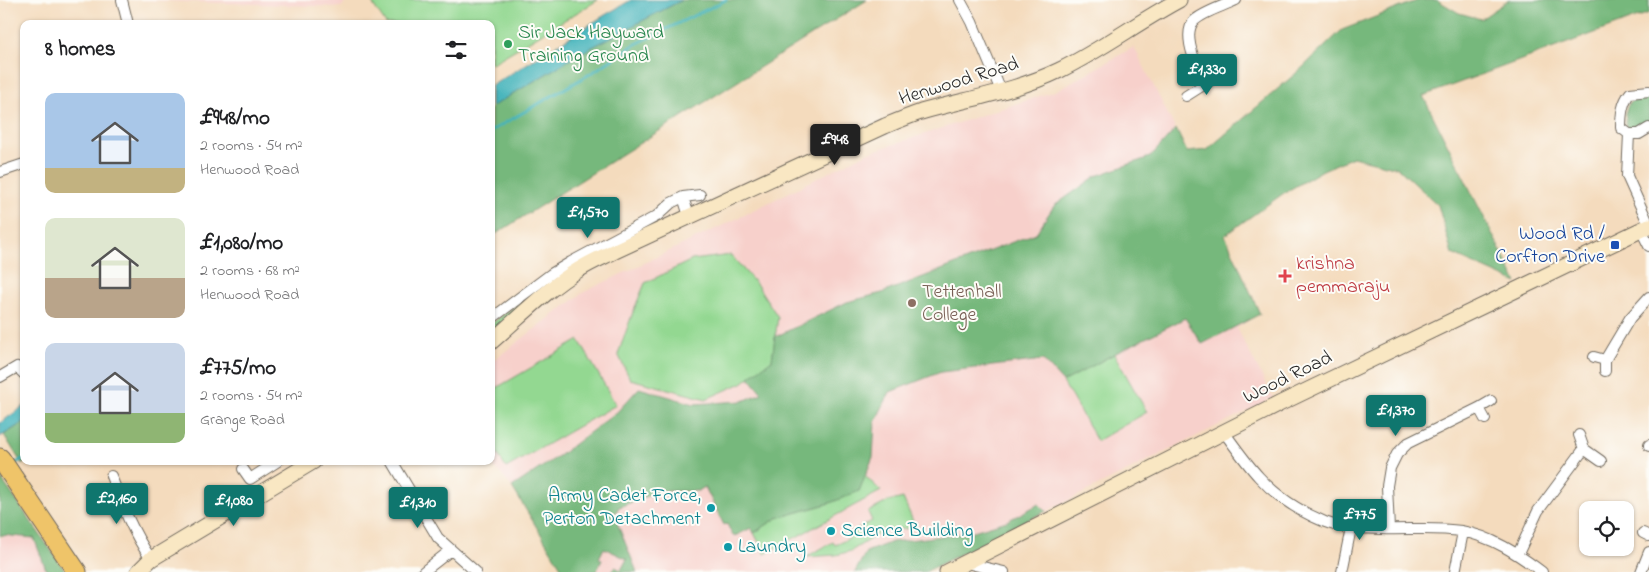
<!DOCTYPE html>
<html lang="en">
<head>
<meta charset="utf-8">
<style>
  :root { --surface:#fff; --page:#f6f6f6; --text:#202124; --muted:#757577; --accent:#0f766e }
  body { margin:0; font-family:"Indie Flower",sans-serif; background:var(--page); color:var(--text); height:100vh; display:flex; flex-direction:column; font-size:19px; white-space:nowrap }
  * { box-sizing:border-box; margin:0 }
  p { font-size:16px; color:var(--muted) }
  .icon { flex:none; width:28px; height:28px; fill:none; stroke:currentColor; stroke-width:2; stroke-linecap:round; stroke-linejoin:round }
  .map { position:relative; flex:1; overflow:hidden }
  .panel { position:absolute; left:20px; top:20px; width:475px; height:445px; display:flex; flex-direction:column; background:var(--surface); border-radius:10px; box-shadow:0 1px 4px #0004 }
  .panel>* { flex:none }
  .fabs { position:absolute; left:1579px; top:501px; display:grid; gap:10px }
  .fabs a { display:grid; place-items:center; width:55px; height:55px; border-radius:10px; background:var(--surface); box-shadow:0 1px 4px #0004; font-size:25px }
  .price { position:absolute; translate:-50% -42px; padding:0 11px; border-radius:5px; background:var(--accent); color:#fff; font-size:16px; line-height:32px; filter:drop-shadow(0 1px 2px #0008) }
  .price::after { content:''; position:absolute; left:50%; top:30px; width:15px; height:11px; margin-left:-8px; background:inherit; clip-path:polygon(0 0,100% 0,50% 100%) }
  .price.active { background:#222; color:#fff }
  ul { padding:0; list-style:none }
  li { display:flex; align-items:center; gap:15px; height:125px; padding:0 25px }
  li span { display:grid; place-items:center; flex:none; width:140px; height:100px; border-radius:10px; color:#555 }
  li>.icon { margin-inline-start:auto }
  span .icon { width:60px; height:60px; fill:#fffc; stroke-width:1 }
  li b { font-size:21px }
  h2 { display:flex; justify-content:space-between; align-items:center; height:60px; padding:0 25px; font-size:21px }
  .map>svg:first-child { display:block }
  .built { fill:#f7d0cb }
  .green { fill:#93d891; stroke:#5f825e }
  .forest { fill:#76b87b; stroke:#507253 }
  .water { fill:#44b4bb; stroke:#387073 }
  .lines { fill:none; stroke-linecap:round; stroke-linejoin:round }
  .stream { stroke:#44b4bb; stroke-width:3 }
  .street-casing { stroke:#71695e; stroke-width:12 }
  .secondary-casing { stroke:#71695e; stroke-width:17 }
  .highway-casing { stroke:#71695e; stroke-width:21 }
  .street { stroke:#fff; stroke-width:10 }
  .secondary { stroke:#f9e7c3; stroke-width:15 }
  .highway { stroke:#efc469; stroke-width:19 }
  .leisure-dot { fill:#2e9e5b; stroke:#fdfcf7; stroke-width:2 }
  .transit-dot { fill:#1a4fb4; stroke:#fdfcf7; stroke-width:2 }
  .health-dot { fill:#e0444e; stroke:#fdfcf7; stroke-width:2 }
  .education-dot { fill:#8d6e63; stroke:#fdfcf7; stroke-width:2 }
  .culture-dot { fill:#0f9aa8; stroke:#fdfcf7; stroke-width:2 }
  .labels { text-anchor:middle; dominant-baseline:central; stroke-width:4; stroke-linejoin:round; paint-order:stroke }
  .leisure-label { font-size:20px; fill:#27864d; stroke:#fdfcf7; text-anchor:start }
  .street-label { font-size:20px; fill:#2b2b2b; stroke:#fdfcf7 }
  .transit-label { font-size:20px; fill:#164399; stroke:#fdfcf7; text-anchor:end }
  .health-label { font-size:20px; fill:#be3a42; stroke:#fdfcf7; text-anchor:start }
  .education-label { font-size:20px; fill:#785e54; stroke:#fdfcf7; text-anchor:start }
  .culture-label { font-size:20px; fill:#0d838f; stroke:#fdfcf7; text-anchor:start }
</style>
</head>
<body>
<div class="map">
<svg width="1649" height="572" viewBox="0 0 1649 572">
  <rect width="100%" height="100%" fill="#fdfcf7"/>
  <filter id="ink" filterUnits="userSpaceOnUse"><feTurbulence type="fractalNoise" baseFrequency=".02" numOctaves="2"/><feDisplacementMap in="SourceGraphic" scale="10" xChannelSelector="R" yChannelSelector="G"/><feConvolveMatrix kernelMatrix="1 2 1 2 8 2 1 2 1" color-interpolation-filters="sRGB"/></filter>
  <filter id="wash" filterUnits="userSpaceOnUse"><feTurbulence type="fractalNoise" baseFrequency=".0096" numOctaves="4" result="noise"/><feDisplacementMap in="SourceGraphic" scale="20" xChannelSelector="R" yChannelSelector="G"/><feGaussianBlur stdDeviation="1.12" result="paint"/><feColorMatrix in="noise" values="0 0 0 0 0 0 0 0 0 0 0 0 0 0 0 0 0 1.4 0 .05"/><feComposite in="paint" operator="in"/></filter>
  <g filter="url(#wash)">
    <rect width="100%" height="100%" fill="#f4dbbd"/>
    <path class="built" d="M132,0h216l-7,7z
      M1134,47l53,105 73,161 -23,15 36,70 -348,174h-361l-52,-85 -23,-26h2v-99l93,-70 152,-73 131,-66 188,-62z
      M29,519l37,53h-66v-34z"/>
    <path class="green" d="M370,0h228l-107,64v-40h-105z
      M731,255l26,30 21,32 -6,43 -30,23 -36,16 -76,-20 -12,-25 15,-42 12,-29 47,-23z
      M552,279l-61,53v-8z
      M579,340l37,65 -110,63 -15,-25v-52z
      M1114,354l33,58 -50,29 -34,-59z
      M865,476l16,15 -116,63 -11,-21 23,-15 53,-15 29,-12z
      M903,498l13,30 -31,2 -34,21 -15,4 -30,2 27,-15 2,3 15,-7 -2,-4 24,-13 -4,-9 19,-10z"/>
    <path class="forest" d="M682,0h185l-376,237v-130l88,-53z
      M1419,0h18l22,13 22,6 28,-19h140v13l-226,83 94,187 -65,-29 -14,-49 -40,-37 -45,-11 -30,13 -39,23 -59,42 35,79 -58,30 -17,-26 -71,36 -51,28 -20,-22 -102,12 -51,20 -15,30 -2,35 -14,34 -29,12 -53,15 -23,15 -3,-5 -14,7 -4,1 -6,-12 -3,1 -19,-38 -7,4h-38l-41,16 -5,8 23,57h-25l3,-5 6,3 6,-11 -23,-11 -5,10 3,2 -6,12h-32l-52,-85 48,-32 57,-43 22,-24 55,16 49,-3 19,-8 -13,-16 23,-17 3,-23 72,-35 35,-9 154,-60 18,-27 42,-30 54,-19 26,-28 11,23 20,-2 95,-82 40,-38z
      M1649,96v28l-15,7 -8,-4c-1,-20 0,-30 23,-31z
      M24,422v39h4l-6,3 -18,-29z
      M0,477l66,95h-19l-13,-34 -32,-3 -2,1z
      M1039,504l7,7 -121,61h-70l11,-20 26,-10 75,-9 40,-12z"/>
    <path class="water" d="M631,0h51l-103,54 -88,53v-21l114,-71z
      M24,406v16l-24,15v-14z"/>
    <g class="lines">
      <path class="stream" d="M491,131l99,-57 44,-29 92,-45
        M13,465l11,-7"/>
    </g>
  </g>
  <g filter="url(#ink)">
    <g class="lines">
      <g class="street-casing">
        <path id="street" d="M122,0l6,24
          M960,0l12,22 29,69
          M1203,84c-5,-16 -22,-49 -9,-63 9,-9 30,-15 42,-21
          M1649,91l-19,2c-8,10 -9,22 -9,35l8,6h10l10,-6
          M1186,96l30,-19
          M1629,134l-2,42 22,49
          M0,172l24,-8
          M683,197l6,19
          M1641,230l8,16
          M491,319l60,-45 20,-12 86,-46 14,-13 12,-6 17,-2
          M1594,357l11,3v11
          M1605,360l25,-42 19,-21
          M0,377l17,-10 7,7
          M1479,408l6,11
          M1224,432c11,15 22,31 35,45 17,19 42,35 66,45 17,7 37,6 56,7 26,1 54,-2 80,2 30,5 57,23 81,41
          M1579,435l5,14 17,12
          M1649,445v1
          M392,461l46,77 38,34
          M243,469l7,10 28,-18
          M111,476c11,29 22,57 40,83
          M1389,529l-2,-43 3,-18 7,-14 11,-11 71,-35 12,-7
          M1643,533l6,3
          M1518,554l20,-43 46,-62
          M966,563l38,9
          M423,572l28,-22
          M1342,572l9,-44
          M1455,572l8,-40
          M1641,572l8,-20"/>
      </g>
      <g class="secondary-casing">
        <path id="secondary" d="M491,342c29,-25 57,-54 89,-73 11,-7 23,-12 35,-18l270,-125c12,-5 24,-10 36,-14 46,-13 96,-21 139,-42 41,-20 78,-48 119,-70
          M138,572l13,-13 163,-98
          M947,572l334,-169 368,-177"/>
      </g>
      <g class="highway-casing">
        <path id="highway" d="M0,458l77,114"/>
      </g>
      <use href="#street" class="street"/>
      <use href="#secondary" class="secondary"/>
      <use href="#highway" class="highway"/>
    </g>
  </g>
  <circle class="leisure-dot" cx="508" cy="44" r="5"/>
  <rect class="transit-dot" x="1610" y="240" width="10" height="10" rx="2.5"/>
  <path class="health-dot" d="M1282.5 268.5h5v5h5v5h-5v5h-5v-5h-5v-5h5z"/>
  <circle class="education-dot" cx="912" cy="303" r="5"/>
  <g class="culture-dot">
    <circle cx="711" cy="508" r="5"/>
    <circle cx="831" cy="531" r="5"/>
    <circle cx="728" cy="547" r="5"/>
  </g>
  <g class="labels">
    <g class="leisure-label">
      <text x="518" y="33">Sir Jack Hayward<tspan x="518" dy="23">Training Ground</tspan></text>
    </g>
    <g class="street-label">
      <text transform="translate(959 82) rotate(-17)">Henwood Road</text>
      <text transform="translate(1288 378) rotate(-26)">Wood Road</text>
    </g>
    <g class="transit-label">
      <text x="1605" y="234">Wood Rd /<tspan x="1605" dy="23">Corfton Drive</tspan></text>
    </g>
    <g class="health-label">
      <text x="1296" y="264">krishna<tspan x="1296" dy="23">pemmaraju</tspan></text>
    </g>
    <g class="education-label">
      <text x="922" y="292">Tettenhall<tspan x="922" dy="23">College</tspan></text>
    </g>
    <g class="culture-label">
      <text x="701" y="496" text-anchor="end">Army Cadet Force,<tspan x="701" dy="23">Perton Detachment</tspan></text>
      <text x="841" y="531">Science Building</text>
      <text x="738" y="547">Laundry</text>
    </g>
  </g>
</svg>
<div class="fabs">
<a><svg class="icon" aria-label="locate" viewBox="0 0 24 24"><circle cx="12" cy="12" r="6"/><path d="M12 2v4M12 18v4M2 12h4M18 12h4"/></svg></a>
</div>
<b class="price" style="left:1207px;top:96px">£1,330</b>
<b class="price active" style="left:835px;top:166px">£948</b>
<b class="price" style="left:588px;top:239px">£1,570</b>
<b class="price" style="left:1396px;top:437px">£1,370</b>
<b class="price" style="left:117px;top:525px">£2,160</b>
<b class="price" style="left:234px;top:527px">£1,080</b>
<b class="price" style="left:418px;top:529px">£1,310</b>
<b class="price" style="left:1360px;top:541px">£775</b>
<section class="panel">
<h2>8 homes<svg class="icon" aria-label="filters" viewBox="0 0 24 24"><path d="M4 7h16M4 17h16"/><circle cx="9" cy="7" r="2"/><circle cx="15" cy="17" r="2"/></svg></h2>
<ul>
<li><span style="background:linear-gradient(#a9c7e8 75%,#c2b280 0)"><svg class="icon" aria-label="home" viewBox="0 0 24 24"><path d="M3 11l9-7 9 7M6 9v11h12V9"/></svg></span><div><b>£948/mo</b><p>2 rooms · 54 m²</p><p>Henwood Road</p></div></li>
<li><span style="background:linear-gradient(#dfe7d0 60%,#b9a48a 0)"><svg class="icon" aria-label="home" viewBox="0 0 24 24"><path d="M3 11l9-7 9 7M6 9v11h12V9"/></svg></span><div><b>£1,080/mo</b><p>2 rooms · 68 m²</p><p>Henwood Road</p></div></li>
<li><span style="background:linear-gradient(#c9d6e8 70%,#8fb573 0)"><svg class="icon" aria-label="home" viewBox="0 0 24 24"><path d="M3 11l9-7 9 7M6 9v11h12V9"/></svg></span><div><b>£775/mo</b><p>2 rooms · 54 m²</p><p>Grange Road</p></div></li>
</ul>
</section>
</div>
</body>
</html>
